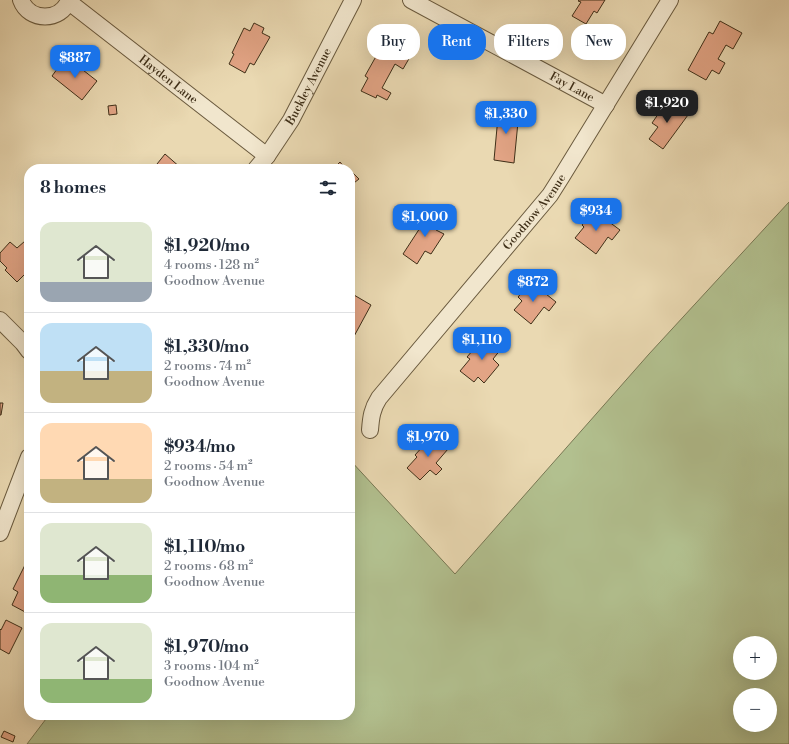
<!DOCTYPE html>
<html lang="en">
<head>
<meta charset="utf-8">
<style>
  :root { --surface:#fff; --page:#f6f6f7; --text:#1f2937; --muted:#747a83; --line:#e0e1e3; --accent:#1a73e8 }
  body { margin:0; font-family:"Libre Bodoni",serif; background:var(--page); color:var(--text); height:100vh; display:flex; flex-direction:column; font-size:15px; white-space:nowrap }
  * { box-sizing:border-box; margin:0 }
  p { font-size:13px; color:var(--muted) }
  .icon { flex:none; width:22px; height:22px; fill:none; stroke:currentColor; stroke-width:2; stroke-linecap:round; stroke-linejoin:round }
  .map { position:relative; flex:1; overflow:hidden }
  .sheet { position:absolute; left:24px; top:164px; width:331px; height:556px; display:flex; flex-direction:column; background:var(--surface); border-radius:16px; box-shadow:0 4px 16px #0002 }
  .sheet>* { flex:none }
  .guide { position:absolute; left:367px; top:24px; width:362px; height:36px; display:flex; gap:8px }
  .buttons { position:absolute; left:733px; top:636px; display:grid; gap:8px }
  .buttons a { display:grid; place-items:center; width:44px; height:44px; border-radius:50%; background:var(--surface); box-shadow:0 4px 16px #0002; font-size:20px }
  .price { position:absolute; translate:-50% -34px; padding:0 9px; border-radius:8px; background:var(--accent); color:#fff; font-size:13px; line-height:26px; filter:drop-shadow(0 1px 2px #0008) }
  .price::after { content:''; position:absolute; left:50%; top:24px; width:12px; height:9px; margin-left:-6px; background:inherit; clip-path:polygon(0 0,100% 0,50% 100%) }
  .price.on { background:#222; color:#fff }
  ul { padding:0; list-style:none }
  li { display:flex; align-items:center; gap:12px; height:100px; padding:0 16px }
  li+li { border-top:1px solid var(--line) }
  li span { display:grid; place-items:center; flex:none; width:112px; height:80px; border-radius:12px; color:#555 }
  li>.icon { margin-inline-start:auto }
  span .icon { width:48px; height:48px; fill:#fffc; stroke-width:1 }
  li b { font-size:17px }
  h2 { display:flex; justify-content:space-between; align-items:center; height:48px; padding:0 16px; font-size:17px }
  .chip { padding:0 14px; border-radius:16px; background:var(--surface); box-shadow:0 4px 16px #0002; font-size:14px; line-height:36px }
  .chip.on { background:var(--accent); color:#fff }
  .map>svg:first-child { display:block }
  .green { fill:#b2c08f; stroke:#787854; fill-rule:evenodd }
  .building { fill:#e2a485; stroke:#3f2f18 }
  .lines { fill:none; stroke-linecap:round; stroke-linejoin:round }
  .street-casing { stroke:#6a5a3e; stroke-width:18 }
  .street { stroke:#f1e6cd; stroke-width:16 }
  .labels { text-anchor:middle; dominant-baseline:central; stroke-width:3; stroke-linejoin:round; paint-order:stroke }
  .street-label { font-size:12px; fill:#3f2f18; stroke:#f1e6cd }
</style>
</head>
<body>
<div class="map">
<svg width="789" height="744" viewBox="0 0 789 744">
  <rect width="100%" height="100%" fill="#ead9b2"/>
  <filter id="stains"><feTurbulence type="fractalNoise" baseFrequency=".005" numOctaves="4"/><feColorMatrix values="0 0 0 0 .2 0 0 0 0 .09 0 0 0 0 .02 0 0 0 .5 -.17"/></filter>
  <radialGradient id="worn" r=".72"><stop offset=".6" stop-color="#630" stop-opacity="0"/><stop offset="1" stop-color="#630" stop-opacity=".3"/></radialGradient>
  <path class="green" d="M789,202v542h-762l22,-29h301v-255l105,114 194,-220zM740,643h30v30h-30zM740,695h30v30h-30z"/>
  <path class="building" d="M579,0h26l-8,13 -3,-2 -8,13 -14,-8 9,-14 -3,-1z
    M720,21l22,12 -9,16 -7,-4 -8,14 7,4 -6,11 -7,-4 -6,10 -18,-10 21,-38 4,2z
    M254,23l10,5 -2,5 8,4 -16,28 -4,-2 -5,10 -16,-9 5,-10 -2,-1 12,-25 6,3z
    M388,35l26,15 -11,19 -8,-5 -13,24 9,5 -4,7 -10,-5 -1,3 -15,-7 7,-13 -3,-2z
    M63,61l8,6 3,-4 23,18 -15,19 -30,-24z
    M668,100l20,15 -25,34 -14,-10 9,-12 -6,-4z
    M116,105l1,9 -8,1 -1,-9z
    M499,106l17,1 -2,15h4l-4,41 -20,-3z
    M165,154l16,14 -1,1h-27z
    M340,162l6,7h-13z
    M353,173l6,6 -9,7v-12l1,1z
    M593,210l27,20 -8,10 -4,-3 -12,17 -21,-16 9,-11 -2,-2z
    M431,211l13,8 -8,11 8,4 -13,20 -6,-3 -8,13 -14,-10z
    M25,241l4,4v25l-12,12 -12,-12 2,-2 -7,-7v-8l10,-11 7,6z
    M531,282l25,20 -7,9 -5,-4 -13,17 -17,-14 8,-9 -4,-4z
    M354,295l17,10 -19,35 -2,-1v-37z
    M485,336l16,13 -8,10 6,6 -15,18 -6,-6 -4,5 -14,-11 10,-12 -3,-2z
    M0,403h3l-2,12h-1z
    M433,435l15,14 -12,14 6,6 -6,6 -6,-5 -10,10 -13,-12 10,-11 -2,-2z
    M25,565l4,2v41l-2,5 -15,-8 6,-13 -5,-3z
    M6,620l16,8 -13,26 -9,-5v-20l1,1z
    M4,731l11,5 -2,6 -12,-5z"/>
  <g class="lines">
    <g class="street-casing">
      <g id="street">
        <path d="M21,0c8,22 40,22 48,0"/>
        <path id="s1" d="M411,0l195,105"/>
        <path id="s2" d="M69,2l198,154"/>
        <path id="s3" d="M256,169l11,-13 24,-36 62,-120"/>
        <path d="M0,320l23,23 6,8"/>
        <path id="s4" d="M370,430c1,-13 2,-21 9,-32l171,-203 12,-19 108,-176"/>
        <path d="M0,533l29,-76"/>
      </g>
    </g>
    <use href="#street" class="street"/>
  </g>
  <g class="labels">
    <g class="street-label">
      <text stroke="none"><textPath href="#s2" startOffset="126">Hayden Lane</textPath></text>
      <text stroke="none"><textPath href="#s3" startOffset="98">Buckley Avenue</textPath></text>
      <text stroke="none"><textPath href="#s1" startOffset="183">Fay Lane</textPath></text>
      <text stroke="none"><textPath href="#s4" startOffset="276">Goodnow Avenue</textPath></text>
    </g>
  </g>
  <rect width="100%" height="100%" filter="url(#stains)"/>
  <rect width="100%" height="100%" fill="url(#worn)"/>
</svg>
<div class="buttons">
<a>+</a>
<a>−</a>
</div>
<b class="price" style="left:75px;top:79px">$887</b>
<b class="price on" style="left:667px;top:124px">$1,920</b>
<b class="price" style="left:506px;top:135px">$1,330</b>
<b class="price" style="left:596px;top:232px">$934</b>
<b class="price" style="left:425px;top:238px">$1,000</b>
<b class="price" style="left:533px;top:303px">$872</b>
<b class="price" style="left:482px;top:361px">$1,110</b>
<b class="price" style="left:428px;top:458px">$1,970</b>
<div class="guide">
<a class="chip">Buy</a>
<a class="chip on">Rent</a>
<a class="chip">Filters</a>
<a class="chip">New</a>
</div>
<section class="sheet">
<h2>8 homes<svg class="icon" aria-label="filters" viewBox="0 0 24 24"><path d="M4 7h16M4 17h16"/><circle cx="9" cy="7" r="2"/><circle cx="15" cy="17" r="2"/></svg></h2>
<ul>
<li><span style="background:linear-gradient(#dfe7d0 75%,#9aa5b1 0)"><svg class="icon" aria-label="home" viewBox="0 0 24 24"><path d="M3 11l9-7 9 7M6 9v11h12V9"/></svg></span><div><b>$1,920/mo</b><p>4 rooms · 128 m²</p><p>Goodnow Avenue</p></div></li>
<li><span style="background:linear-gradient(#bfe0f5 60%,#c2b280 0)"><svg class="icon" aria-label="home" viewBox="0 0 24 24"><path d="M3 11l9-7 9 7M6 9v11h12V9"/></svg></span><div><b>$1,330/mo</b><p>2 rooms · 74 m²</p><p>Goodnow Avenue</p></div></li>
<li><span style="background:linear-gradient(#ffd9b3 70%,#c2b280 0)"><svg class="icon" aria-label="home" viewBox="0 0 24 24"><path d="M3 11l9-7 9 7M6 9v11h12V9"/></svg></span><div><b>$934/mo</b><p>2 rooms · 54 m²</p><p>Goodnow Avenue</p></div></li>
<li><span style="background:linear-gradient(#dfe7d0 65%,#8fb573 0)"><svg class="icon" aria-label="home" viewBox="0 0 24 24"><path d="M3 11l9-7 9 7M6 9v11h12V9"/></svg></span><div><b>$1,110/mo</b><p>2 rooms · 68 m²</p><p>Goodnow Avenue</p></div></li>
<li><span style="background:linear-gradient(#dfe7d0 70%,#8fb573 0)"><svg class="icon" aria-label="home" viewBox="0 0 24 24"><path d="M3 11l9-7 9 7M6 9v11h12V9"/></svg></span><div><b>$1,970/mo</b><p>3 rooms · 104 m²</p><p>Goodnow Avenue</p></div></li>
</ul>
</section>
</div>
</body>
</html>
